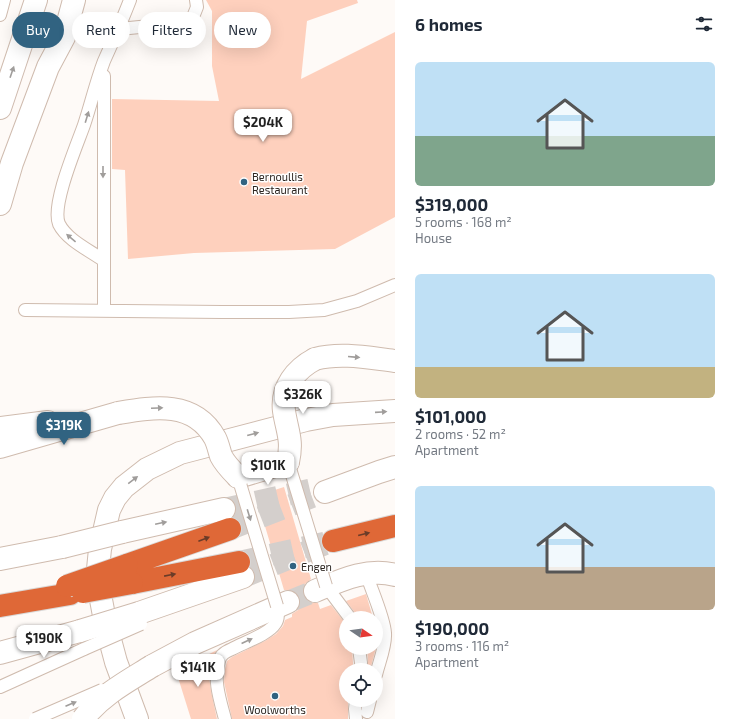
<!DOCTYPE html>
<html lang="en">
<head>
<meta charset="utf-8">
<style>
  :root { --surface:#fff; --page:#f2f2f3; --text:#1f2937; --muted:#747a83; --accent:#316381 }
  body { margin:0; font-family:"Exo 2",sans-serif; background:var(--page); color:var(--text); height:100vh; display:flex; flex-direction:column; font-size:15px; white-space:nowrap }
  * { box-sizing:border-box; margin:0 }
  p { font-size:13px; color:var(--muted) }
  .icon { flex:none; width:22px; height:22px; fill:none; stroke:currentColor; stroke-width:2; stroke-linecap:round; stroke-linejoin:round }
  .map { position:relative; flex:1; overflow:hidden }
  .details { display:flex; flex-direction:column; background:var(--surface); width:340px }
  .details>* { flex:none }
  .top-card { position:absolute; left:12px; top:12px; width:323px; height:36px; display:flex; gap:8px }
  .needle { width:26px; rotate:103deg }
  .tools { position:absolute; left:339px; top:611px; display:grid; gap:8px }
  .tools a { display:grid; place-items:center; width:44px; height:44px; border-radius:50%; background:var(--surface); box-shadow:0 4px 16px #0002; font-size:20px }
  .price { position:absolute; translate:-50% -34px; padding:0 9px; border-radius:8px; background:#fff; color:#222; font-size:13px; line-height:26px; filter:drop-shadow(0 1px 2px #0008) }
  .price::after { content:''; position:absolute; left:50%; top:24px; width:12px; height:9px; margin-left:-6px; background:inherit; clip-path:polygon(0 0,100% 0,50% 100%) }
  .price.on { background:var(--accent); color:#fff }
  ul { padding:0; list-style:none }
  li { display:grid; align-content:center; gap:8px; height:212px; padding:0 20px }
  li span { display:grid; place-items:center; height:124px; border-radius:6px; color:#555 }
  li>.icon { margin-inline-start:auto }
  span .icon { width:72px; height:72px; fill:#fffc; stroke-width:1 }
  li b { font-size:17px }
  h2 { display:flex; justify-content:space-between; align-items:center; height:48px; padding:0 20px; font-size:17px }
  .tag { padding:0 14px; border-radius:18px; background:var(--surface); box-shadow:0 4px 16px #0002; font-size:14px; line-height:36px }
  .tag.on { background:var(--accent); color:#fff }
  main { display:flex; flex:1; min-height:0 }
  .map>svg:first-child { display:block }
  .building { fill:#fed0bd }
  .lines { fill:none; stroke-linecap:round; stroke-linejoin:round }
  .minor-tunnel { stroke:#d4cfcc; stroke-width:22; stroke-dasharray:22 11; stroke-linecap:butt }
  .motorway-tunnel { stroke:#d4cfcc; stroke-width:22; stroke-dasharray:22 11; stroke-linecap:butt }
  .service-casing { stroke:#cfbbae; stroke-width:14 }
  .minor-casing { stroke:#cfbbae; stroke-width:24 }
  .motorway-casing { stroke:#d9d8d7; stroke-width:24 }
  .service { stroke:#fff; stroke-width:12 }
  .minor { stroke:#fff; stroke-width:22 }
  .motorway { stroke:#df6837; stroke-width:22 }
  .service-bridge-casing { stroke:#cfbbae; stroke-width:14; stroke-linecap:butt }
  .minor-bridge-casing { stroke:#cfbbae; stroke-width:24; stroke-linecap:butt }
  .motorway-bridge-casing { stroke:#d9d8d7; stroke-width:24; stroke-linecap:butt }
  .service-bridge { stroke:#fff; stroke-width:12 }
  .minor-bridge { stroke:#fff; stroke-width:22 }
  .motorway-bridge { stroke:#df6837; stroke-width:22 }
  .oneway { fill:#a09d9b }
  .oneway2 { fill:#6b3c28 }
  .poi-dot { fill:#316381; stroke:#fff; stroke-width:1.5 }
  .labels { text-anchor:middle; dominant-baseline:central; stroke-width:3; stroke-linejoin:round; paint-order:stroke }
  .poi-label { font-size:11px; fill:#2c2520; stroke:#fff; text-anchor:start }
</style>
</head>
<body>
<main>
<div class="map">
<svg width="395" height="719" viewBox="0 0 395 719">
  <rect width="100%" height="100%" fill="#fefaf7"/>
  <path class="building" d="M206,0h151l1,3 -51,18 -6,58 94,-47v185l-60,32 -141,4 -66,6 -3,-89 -13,-1v-70l107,2 -7,-35v-55z
    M284,487l27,92 -6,5 -2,6 1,6 4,5 5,2h5l2,6 11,-4 15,19v24h6l1,15v7h-7v30h2v19h-116l-8,-37 1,-13 2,-8 5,-4 33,-16 11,-7 7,-8 2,-6 7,-3v-3l6,-4 2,-6v-7l-4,-5 -6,-2h-6l-28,-94z
    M366,594l7,24h-16l-1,-4 -10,-13z
    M367,648h9l-6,22h-2v-8z
    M217,650l-5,7 -3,19 2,15 6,28h-26l-15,-48z"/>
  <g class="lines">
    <path class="minor-tunnel" d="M224,509l93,-21
      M243,577l90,-36
      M288,602l27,-11"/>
    <path class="motorway-tunnel" d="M230,529l95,-37
      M239,562l94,-21"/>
    <g class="service-casing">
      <path id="service" d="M0,15l4,-15
        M69,22l50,7 62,-6 12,-6 4,-10 -1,-7
        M104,76v235
        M103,260c-14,-10 -36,-20 -44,-36 -8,-19 18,-79 25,-99 7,-21 12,-43 20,-64 9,-20 18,-40 26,-61
        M25,310l197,2h67l35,-2 33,-9 38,-16
        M366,573c5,16 18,44 19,60 1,13 -6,29 -9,42
        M326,586l24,32
        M359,648l2,15 -1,7
        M0,687l84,-38
        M367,712l3,-12
        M225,719c-5,-19 -12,-39 -6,-58 1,-6 8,-10 13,-12 11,-6 37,-15 43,-25 4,-5 3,-12 2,-18
        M356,719l-1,-10 1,-9"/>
    </g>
    <g class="minor-casing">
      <path id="minor" d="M0,108l36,-108
        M0,204l12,-41 36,-96 16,-30 10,-37
        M315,359c26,-7 54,-1 80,2
        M0,428l48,-6
        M0,447l118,-34
        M238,477l50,-15
        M325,492l54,-20 16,-5
        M122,532l102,-23
        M0,559l62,-12
        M315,591c24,-10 53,-24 80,-16
        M139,613l104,-36
        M0,653l80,-22
        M152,666l43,-23 93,-41
        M137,719l-21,-57 -11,-41 -6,-32 -1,-20 2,-20 9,-39 6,-12 9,-11 23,-18 33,-16 126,-33 27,-5 62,-4"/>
    </g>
    <g class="motorway-casing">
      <path id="motorway" d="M333,541l62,-15
        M127,565l103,-36
        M132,583l107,-21
        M0,606l70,-12"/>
    </g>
    <use href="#service" class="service"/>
    <use href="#minor" class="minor"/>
    <use href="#motorway" class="motorway"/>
    <g class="service-bridge-casing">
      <path id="service-bridge" d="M288,462l38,124
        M238,477l39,129
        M84,649l57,-25
        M35,719l67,-29"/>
    </g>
    <g class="minor-bridge-casing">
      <path id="minor-bridge" d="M118,413c36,-6 76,-13 97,25 3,6 4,12 6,18 4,8 10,14 17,21
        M288,462c5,-22 -1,-31 -4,-51 -3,-24 12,-42 31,-52
        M62,547l60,-15
        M80,631l59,-18
        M83,719c18,-24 45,-38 69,-53"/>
    </g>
    <g class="motorway-bridge-casing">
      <path id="motorway-bridge" d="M67,586l60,-21
        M83,592l49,-9"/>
    </g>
    <use href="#service-bridge" class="service-bridge"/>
    <use href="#minor-bridge" class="minor-bridge"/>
    <use href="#motorway-bridge" class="motorway-bridge"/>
  </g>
  <defs><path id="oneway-solid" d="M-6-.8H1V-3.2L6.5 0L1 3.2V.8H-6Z"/></defs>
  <g class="oneway">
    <use href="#oneway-solid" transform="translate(12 72) rotate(-71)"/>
    <use href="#oneway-solid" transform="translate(87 117) rotate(-73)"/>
    <use href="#oneway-solid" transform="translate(103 172) rotate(90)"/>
    <use href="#oneway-solid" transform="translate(71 238) rotate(-140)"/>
    <use href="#oneway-solid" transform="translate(354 357) rotate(5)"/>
    <use href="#oneway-solid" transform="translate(157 408) rotate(-3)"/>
    <use href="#oneway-solid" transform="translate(381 412) rotate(-4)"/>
    <use href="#oneway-solid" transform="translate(253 434) rotate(-15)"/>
    <use href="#oneway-solid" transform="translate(133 480) rotate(-37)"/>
    <use href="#oneway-solid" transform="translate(249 515) rotate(73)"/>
    <use href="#oneway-solid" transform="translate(161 523) rotate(-12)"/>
    <use href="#oneway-solid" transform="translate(247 641) rotate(-25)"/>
    <use href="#oneway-solid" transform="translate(71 704) rotate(-23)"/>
  </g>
  <g class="oneway2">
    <use href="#oneway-solid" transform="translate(364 534) rotate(-14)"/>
    <use href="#oneway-solid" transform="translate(204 539) rotate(-21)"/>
    <use href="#oneway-solid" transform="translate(170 575) rotate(-11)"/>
  </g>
  <g class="poi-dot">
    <circle cx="244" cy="182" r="4"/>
    <circle cx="293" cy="566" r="4"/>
    <circle cx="275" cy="696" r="4"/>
  </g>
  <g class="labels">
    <g class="poi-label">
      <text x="252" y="176">Bernoullis<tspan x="252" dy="13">Restaurant</tspan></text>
      <text x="301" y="566">Engen</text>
      <text x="275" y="709" text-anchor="middle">Woolworths</text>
    </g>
  </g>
</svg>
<div class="tools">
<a><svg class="needle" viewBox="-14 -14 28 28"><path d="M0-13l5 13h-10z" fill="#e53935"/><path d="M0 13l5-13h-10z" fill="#747a83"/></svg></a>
<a><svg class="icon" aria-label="locate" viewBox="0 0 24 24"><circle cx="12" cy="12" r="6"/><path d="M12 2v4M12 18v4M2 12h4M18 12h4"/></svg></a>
</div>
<b class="price" style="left:263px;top:143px">$204K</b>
<b class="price" style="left:303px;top:415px">$326K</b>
<b class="price on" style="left:64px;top:446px">$319K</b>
<b class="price" style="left:268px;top:486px">$101K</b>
<b class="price" style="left:44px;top:659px">$190K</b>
<b class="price" style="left:198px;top:688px">$141K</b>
<div class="top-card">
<a class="tag on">Buy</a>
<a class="tag">Rent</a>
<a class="tag">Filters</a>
<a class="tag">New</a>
</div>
</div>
<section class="details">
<h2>6 homes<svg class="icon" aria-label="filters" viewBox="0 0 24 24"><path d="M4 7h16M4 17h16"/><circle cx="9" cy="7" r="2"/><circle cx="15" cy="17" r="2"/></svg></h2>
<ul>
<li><span style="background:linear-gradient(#bfe0f5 60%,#7fa58c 0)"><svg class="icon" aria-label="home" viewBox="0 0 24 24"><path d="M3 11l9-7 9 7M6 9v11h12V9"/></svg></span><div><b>$319,000</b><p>5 rooms · 168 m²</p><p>House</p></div></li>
<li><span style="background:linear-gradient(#bfe0f5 75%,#c2b280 0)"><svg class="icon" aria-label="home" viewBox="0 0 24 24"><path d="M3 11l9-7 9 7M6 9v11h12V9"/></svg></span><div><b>$101,000</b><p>2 rooms · 52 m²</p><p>Apartment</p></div></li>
<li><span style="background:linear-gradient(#bfe0f5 65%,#b9a48a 0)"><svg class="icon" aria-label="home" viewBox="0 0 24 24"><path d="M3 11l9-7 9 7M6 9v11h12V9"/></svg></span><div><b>$190,000</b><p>3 rooms · 116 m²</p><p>Apartment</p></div></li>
</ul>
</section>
</main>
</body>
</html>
